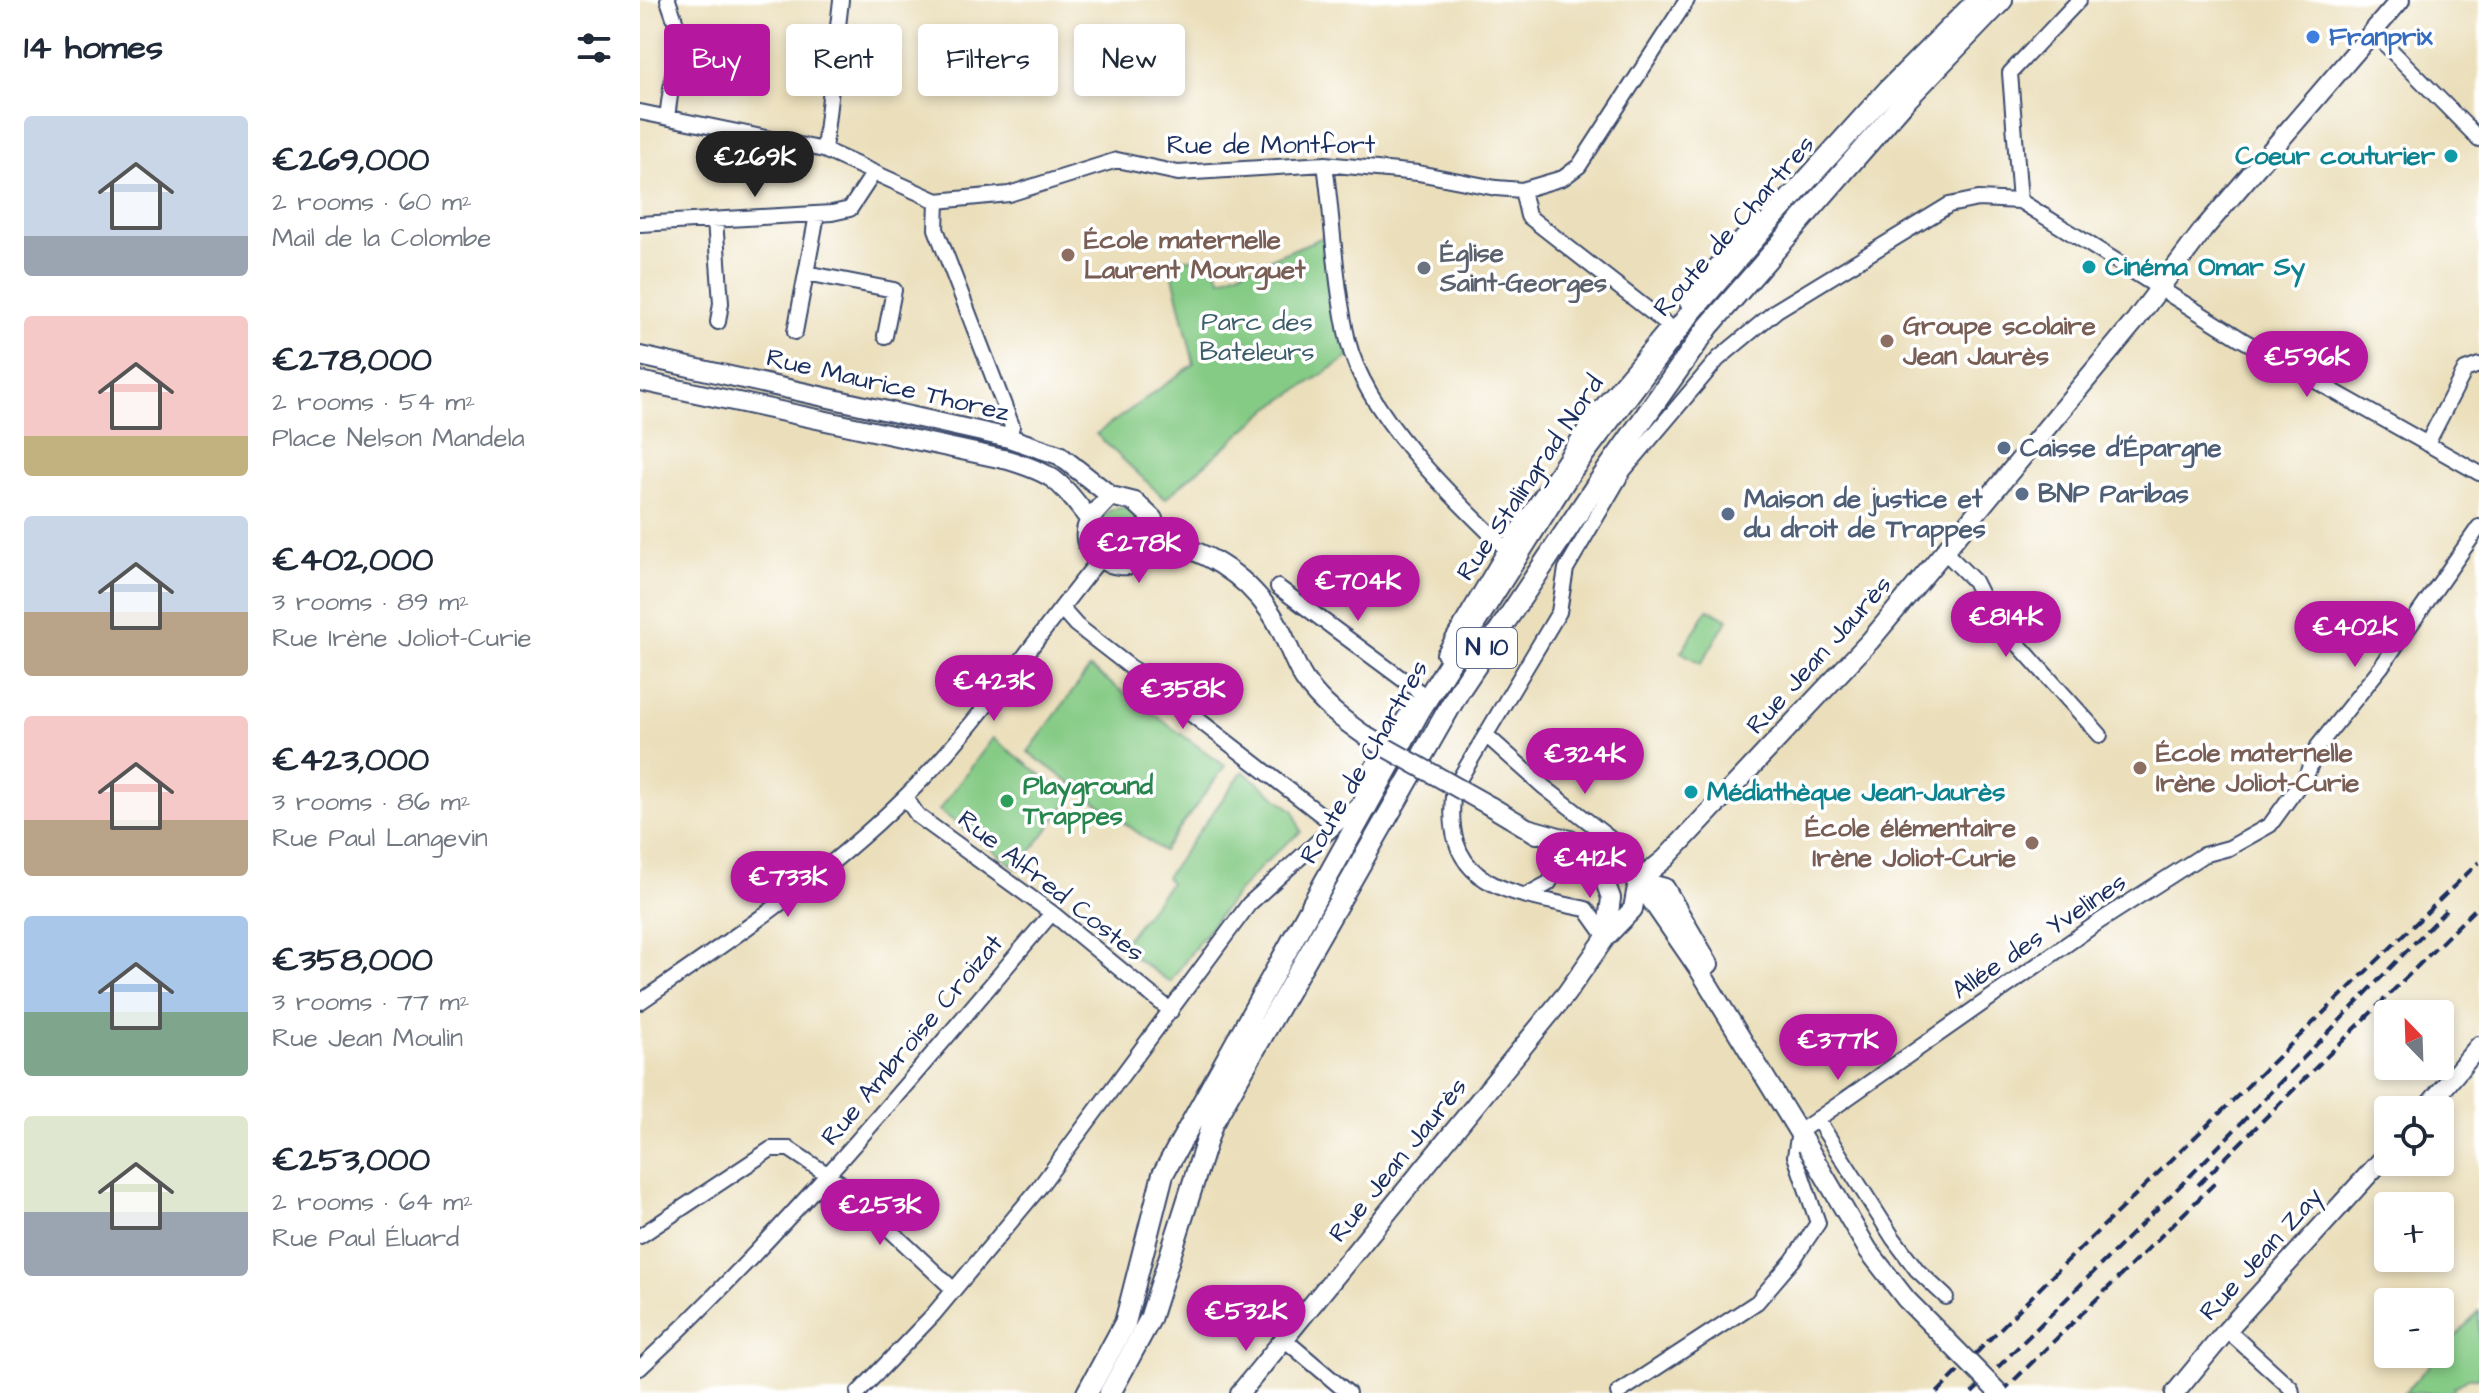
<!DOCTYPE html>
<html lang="en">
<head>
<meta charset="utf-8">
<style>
  :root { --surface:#fff; --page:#f6f6f7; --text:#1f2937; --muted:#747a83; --accent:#b5179e }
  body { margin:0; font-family:"Architects Daughter",sans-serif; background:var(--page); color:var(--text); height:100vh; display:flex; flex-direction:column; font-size:30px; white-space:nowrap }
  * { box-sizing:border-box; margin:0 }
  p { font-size:26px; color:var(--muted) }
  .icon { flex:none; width:44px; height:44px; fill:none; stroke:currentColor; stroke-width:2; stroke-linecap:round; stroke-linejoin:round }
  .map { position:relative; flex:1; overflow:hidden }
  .drawer { display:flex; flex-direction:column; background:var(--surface); width:640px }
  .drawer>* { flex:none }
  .top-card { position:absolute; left:24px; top:24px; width:760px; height:72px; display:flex; gap:16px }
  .needle { width:52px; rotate:337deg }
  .tools { position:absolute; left:1734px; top:1000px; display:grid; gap:16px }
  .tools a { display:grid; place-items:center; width:80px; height:80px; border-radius:8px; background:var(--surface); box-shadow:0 4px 12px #0003; font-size:40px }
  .price { position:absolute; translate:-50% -68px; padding:0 18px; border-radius:28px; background:var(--accent); color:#fff; font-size:26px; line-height:52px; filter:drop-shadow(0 2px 4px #0008) }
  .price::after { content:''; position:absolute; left:50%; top:48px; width:24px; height:18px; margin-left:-12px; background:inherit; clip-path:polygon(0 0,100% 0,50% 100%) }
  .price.active { background:#222; color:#fff }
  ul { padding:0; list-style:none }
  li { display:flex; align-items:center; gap:24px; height:200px; padding:0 24px }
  li span { display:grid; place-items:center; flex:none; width:224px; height:160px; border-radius:8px; color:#555 }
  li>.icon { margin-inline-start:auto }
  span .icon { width:96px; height:96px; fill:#fffc; stroke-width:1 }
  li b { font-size:34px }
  h2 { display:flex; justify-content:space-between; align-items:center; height:96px; padding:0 24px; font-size:34px }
  .chip { padding:0 28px; border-radius:8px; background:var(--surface); box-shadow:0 4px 12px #0003; font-size:28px; line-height:72px }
  .chip.active { background:var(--accent); color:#fff }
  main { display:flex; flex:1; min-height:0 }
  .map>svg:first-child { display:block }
  .green { fill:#85cb85; stroke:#507d72; stroke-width:2 }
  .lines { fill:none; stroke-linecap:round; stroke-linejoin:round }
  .street-casing { stroke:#3a496c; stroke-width:18 }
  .secondary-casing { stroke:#3a496c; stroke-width:22 }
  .primary-casing { stroke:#3a496c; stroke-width:24 }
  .street { stroke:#fff; stroke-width:14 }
  .secondary { stroke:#fff; stroke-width:18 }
  .primary { stroke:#fff; stroke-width:20 }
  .rail { stroke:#1b2f5e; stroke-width:4; stroke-dasharray:12 6; stroke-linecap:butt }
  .secondary-bridge-casing { stroke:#3a496c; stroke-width:22; stroke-linecap:butt }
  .secondary-bridge { stroke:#fff; stroke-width:18 }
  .shop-dot { fill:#3f7fe0; stroke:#fff; stroke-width:3 }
  .culture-dot { fill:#0f9aa8; stroke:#fff; stroke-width:3 }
  .education-dot { fill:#8d6e63; stroke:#fff; stroke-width:3 }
  .worship-dot { fill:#6b7280; stroke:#fff; stroke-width:3 }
  .service-dot { fill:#5c6f8a; stroke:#fff; stroke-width:3 }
  .leisure-dot { fill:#2e9e5b; stroke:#fff; stroke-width:3 }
  .labels { text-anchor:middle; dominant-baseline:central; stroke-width:7; stroke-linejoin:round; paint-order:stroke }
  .shield { fill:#fff; stroke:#5f6d8e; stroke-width:2 }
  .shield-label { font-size:24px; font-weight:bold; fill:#1b2f5e }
  .shop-label { font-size:26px; font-weight:bold; fill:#366cbe; stroke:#fff; text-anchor:start }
  .street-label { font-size:26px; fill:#1b2f5e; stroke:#fff }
  .culture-label { font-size:26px; font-weight:bold; fill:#0d838f; stroke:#fff; text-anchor:start }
  .education-label { font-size:26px; font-weight:bold; fill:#785e54; stroke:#fff; text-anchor:start }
  .worship-label { font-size:26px; font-weight:bold; fill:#5b616d; stroke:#fff; text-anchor:start }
  .park-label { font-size:26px; fill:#3b5e6a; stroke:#fff }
  .service-label { font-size:26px; font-weight:bold; fill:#4e5e75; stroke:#fff; text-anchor:start }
  .leisure-label { font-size:26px; font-weight:bold; fill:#27864d; stroke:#fff; text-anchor:start }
</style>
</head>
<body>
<main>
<section class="drawer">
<h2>14 homes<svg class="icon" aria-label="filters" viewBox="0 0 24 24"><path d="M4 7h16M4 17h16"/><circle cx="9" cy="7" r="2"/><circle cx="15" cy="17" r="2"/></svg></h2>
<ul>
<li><span style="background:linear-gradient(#c9d6e8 75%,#9aa5b1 0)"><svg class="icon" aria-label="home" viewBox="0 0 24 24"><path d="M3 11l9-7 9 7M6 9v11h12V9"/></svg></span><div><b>€269,000</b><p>2 rooms · 60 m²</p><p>Mail de la Colombe</p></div></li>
<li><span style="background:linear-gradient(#f6c9c9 75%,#c2b280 0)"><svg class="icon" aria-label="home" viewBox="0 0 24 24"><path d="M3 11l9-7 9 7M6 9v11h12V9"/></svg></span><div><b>€278,000</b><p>2 rooms · 54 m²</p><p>Place Nelson Mandela</p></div></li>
<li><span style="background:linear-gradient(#c9d6e8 60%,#b9a48a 0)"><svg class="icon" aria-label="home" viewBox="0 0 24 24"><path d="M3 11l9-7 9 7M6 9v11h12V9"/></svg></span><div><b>€402,000</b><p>3 rooms · 89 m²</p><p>Rue Irène Joliot-Curie</p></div></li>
<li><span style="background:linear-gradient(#f6c9c9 65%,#b9a48a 0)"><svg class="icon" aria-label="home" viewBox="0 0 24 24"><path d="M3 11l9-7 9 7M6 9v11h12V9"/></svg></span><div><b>€423,000</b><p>3 rooms · 86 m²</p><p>Rue Paul Langevin</p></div></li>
<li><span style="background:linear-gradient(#a9c7e8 60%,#7fa58c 0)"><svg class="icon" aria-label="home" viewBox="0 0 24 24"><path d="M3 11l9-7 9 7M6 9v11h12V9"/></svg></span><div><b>€358,000</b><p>3 rooms · 77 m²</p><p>Rue Jean Moulin</p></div></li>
<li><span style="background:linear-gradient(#dfe7d0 60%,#9aa5b1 0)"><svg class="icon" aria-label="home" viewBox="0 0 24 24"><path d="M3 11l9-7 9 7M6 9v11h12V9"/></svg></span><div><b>€253,000</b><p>2 rooms · 64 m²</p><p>Rue Paul Éluard</p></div></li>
</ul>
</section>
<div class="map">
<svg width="1839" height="1393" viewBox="0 0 1839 1393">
  <rect width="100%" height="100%" fill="#fff"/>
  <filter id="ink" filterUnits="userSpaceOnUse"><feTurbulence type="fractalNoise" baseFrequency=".0125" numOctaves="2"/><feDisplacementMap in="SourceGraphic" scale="16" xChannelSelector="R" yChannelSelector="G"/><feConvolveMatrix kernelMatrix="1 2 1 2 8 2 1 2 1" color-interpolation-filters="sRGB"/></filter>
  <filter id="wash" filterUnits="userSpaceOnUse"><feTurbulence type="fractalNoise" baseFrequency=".006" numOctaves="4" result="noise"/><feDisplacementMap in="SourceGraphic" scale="32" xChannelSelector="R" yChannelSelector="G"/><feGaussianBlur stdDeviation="1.8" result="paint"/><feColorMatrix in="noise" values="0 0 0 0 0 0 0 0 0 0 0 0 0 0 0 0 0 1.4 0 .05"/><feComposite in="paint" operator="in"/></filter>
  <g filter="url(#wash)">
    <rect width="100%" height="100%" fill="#ebdfbb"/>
    <path class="green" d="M686,236l16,104 7,17 -79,51 -105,91 -69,-65 98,-70 -25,-105h42l10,20z
      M457 532a24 24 0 1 1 48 0a24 24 0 1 1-48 0Z
      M1068,609l20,10 -27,45 -20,-12z
      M450,668l135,98 -62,85 -135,-99z
      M353,738l78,60 -53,71 -79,-59z
      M603,771l51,40 7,21c-54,40 -92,96 -131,150l-50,-35 50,-64 -4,-6z
      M1839,1311v67h-11l-14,10v5h-50z"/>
  </g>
  <g filter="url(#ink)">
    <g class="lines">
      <g class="street-casing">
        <path id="street" d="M1733,32l106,107
          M0,112l184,38 113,51 72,-7 108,-34 61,13 147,-9 93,9 78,15 26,2 41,-12 16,-12 108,-166
          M27,117l12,-85 -11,-32
          M184,150l17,-150
          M685,164c8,58 10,120 23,177 18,74 104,156 158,208
          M882,190l6,26 141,110
          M297,201l-1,28 76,197 -3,12
          M1380,201l-10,-128 69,-73
          M75,220l6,83 -3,19
          M0,224l192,-11 18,-4 23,-35
          M166,273l88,17 -9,46
          M1047,303l32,-41 38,-40
          M155,332l22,-117
          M1787,444l38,-74 14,-5
          M1305,552l29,29 16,32 110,122
          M638,587l143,106
          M421,608l15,17 257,199
          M804,654l62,-105 89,-135 74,-88
          M846,735l58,52 91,71 3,23
          M265,797l13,19 134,97 119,98
          M887,895l22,-12 11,-20 -13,-23
          M966,937l-20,-28c-77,-17 -146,-20 -132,-121l105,-176 7,-43 58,-99 94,-111 59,-49 172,-105 29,-6 42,2 221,138 238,134
          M0,1002c91,-62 185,-126 264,-204 73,-71 131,-160 196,-239
          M1177,1119l76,119 24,32 29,27
          M0,1236l131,-87h18l50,33 115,108
          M1587,1330l64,58 1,5
          M644,1339l64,54
          M0,1368c150,-140 279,-299 412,-455
          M218,1393l75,-78 105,-126 211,-285 112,-102 10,-33 43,-66
          M978,1393l139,-91 36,-42 25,-37 -23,-67 4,-24 301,-211 103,-66 26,-7 41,-23 37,-51 11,-28 63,-79 98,-140"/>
      </g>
      <g class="secondary-casing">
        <path id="secondary" d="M0,356l369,82 50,17 52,41
          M0,381l368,79c49,15 50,20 82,60
          M471,496l24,6 18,17c18,73 -90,49 -63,1 5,-9 14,-17 21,-24z
          M515,542c47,4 89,32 116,71 14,20 20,45 33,66 17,25 39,41 63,58
          M850,806l47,28
          M887,828l68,19 43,34 62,90 107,175
          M957,860l14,38 -5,39
          M995,880l30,8 44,76
          M1785,1110l54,-64
          M600,1393l326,-399 40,-57 27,-28 5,-28 27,-22 205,-218 265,-320 68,-91 197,-230
          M1535,1393l52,-63 161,-177"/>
      </g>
      <g class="primary-casing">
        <path id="primary" d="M447,1393l38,-70 38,-149 257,-464 151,-239 121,-160 77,-89 120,-133 89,-89
          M470,1393l40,-74 62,-195 247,-433 137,-205 113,-160 195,-224 98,-102"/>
      </g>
      <use href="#street" class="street"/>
      <use href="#secondary" class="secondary"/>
      <use href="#primary" class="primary"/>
      <path class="rail" d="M1558,1185l281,-280
        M1297,1393l124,-126 418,-405
        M1332,1393l220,-219 254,-264
        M1361,1393l216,-212"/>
      <g class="secondary-bridge-casing">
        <path id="secondary-bridge" d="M727,737l123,69
          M1167,1146l61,104 38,49 93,94"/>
      </g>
      <use href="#secondary-bridge" class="secondary-bridge"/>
    </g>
  </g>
  <circle class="shop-dot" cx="1673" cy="37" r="8"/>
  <g class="culture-dot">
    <circle cx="1811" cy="156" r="8"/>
    <circle cx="1449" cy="267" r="8"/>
    <circle cx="1051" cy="792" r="8"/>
  </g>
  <g class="education-dot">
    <circle cx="428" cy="255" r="8"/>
    <circle cx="1247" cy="341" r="8"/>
    <circle cx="1500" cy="768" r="8"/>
    <circle cx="1392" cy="843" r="8"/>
  </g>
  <circle class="worship-dot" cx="784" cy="268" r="8"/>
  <g class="service-dot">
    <circle cx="1364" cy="448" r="8"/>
    <circle cx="1382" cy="494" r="8"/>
    <circle cx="1088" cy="514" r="8"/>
  </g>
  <circle class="leisure-dot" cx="367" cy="801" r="8"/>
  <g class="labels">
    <rect class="shield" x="817" y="628" width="60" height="40" rx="6"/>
    <g class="shield-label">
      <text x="847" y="648">N 10</text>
    </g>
    <g class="shop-label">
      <text x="1689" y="37">Franprix</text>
    </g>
    <g class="street-label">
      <text x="631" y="145">Rue de Montfort</text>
      <text transform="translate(1094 226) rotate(-49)">Route de Chartres</text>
      <text transform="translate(248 385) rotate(13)">Rue Maurice Thorez</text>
      <text transform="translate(890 478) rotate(-56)">Rue Stalingrad Nord</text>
      <text transform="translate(1179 655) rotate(-48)">Rue Jean Jaurès</text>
      <text transform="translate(724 762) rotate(-60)">Route de Chartres</text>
      <text transform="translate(411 886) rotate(38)">Rue Alfred Costes</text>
      <text transform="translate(1399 936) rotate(-34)">Allée des Yvelines</text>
      <text transform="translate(272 1040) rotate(-50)">Rue Ambroise Croizat</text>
      <text transform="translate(758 1160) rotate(-51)">Rue Jean Jaurès</text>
      <text transform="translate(1621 1254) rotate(-48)">Rue Jean Zay</text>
    </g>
    <g class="culture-label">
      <text x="1795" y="156" text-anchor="end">Coeur couturier</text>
      <text x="1465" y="267">Cinéma Omar Sy</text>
      <text x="1067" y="792">Médiathèque Jean-Jaurès</text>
    </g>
    <g class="education-label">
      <text x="444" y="240">École maternelle<tspan x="444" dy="30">Laurent Mourguet</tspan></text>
      <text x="1263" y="326">Groupe scolaire<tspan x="1263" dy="30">Jean Jaurès</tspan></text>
      <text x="1516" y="753">École maternelle<tspan x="1516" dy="30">Irène Joliot-Curie</tspan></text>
      <text x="1376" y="828" text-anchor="end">École élémentaire<tspan x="1376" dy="30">Irène Joliot-Curie</tspan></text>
    </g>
    <g class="worship-label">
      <text x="800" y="253">Église<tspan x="800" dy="30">Saint-Georges</tspan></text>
    </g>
    <g class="park-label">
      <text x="617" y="322">Parc des<tspan x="617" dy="30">Bateleurs</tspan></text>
    </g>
    <g class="service-label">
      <text x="1380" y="448">Caisse d'Épargne</text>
      <text x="1398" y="494">BNP Paribas</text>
      <text x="1104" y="499">Maison de justice et<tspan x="1104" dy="30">du droit de Trappes</tspan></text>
    </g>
    <g class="leisure-label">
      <text x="383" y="786">Playground<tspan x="383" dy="30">Trappes</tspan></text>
    </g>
  </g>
</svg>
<div class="tools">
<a><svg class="needle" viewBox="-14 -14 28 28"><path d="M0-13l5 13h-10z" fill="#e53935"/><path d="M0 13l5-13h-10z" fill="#747a83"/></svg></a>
<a><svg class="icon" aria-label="locate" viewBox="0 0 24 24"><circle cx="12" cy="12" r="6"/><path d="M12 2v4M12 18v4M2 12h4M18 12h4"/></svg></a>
<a>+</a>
<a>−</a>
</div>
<b class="price active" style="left:115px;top:199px">€269K</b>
<b class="price" style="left:1667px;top:399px">€596K</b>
<b class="price" style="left:499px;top:585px">€278K</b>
<b class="price" style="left:718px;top:623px">€704K</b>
<b class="price" style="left:1366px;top:659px">€814K</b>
<b class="price" style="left:1715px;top:669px">€402K</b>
<b class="price" style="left:354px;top:723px">€423K</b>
<b class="price" style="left:543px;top:731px">€358K</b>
<b class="price" style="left:945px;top:796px">€324K</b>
<b class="price" style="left:950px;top:900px">€412K</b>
<b class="price" style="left:148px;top:919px">€733K</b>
<b class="price" style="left:1198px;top:1082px">€377K</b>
<b class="price" style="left:240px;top:1247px">€253K</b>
<b class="price" style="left:606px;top:1353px">€532K</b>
<div class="top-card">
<a class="chip active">Buy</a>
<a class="chip">Rent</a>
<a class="chip">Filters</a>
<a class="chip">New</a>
</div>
</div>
</main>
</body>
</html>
